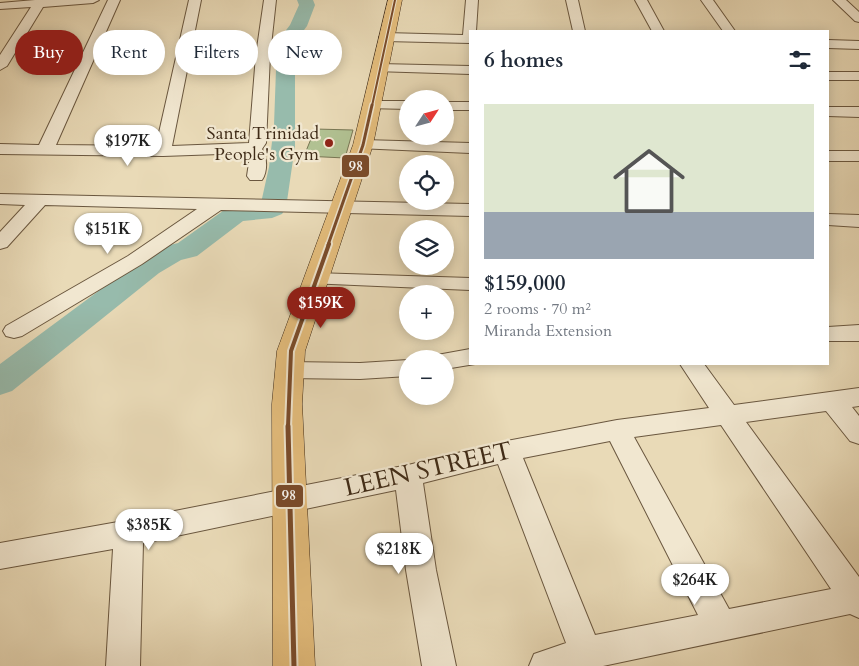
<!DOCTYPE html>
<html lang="en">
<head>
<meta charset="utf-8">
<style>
  :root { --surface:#fff; --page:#f6f6f7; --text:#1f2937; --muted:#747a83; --accent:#8f2418 }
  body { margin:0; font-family:Cardo,serif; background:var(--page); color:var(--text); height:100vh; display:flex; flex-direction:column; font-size:19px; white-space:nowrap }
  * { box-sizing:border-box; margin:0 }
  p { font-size:16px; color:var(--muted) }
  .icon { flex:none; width:28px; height:28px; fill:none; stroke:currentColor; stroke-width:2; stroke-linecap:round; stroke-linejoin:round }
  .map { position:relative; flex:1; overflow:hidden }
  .panel { position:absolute; left:469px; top:30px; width:360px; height:335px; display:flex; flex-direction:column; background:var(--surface); border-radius:0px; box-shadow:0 2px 12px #0003 }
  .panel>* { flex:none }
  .guide { position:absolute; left:15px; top:30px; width:379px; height:45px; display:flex; gap:10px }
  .needle { width:32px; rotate:54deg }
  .fabs { position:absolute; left:399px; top:90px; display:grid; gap:10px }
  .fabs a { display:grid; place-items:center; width:55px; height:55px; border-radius:50%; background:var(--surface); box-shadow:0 2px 12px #0003; font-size:25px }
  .price { position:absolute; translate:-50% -42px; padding:0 11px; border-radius:18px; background:#fff; color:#222; font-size:16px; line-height:32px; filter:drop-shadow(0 1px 2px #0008) }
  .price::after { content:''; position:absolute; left:50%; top:30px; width:15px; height:11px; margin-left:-8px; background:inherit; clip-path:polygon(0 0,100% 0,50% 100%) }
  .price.on { background:var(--accent); color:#fff }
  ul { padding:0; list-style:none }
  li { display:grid; align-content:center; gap:10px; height:265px; padding:0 15px }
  li span { display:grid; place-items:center; height:155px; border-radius:0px; color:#555 }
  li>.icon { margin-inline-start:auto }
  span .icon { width:90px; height:90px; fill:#fffc; stroke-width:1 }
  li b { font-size:21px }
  h2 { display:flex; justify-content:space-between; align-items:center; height:60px; padding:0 15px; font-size:21px }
  .pill { padding:0 18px; border-radius:22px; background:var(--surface); box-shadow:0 2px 12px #0003; font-size:18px; line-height:45px }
  .pill.on { background:var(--accent); color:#fff }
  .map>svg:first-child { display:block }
  .green { fill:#b1c192; stroke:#787654 }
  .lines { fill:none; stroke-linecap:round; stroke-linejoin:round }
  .river { fill:#97bbac; fill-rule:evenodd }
  .minor-casing { stroke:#6a573f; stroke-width:2 }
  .major-casing { stroke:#3f2b17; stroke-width:1 }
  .minor { fill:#f1e7d0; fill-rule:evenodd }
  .major { fill:#e4bd7c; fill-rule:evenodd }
  .bus-1-far3-casing { stroke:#f1e7d0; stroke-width:4 }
  .bus-1-far2-casing { stroke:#f1e7d0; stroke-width:6 }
  .bus-1-far1-casing { stroke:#f1e7d0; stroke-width:8 }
  .bus-1-casing { stroke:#f1e7d0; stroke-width:9 }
  .bus-1-far3 { stroke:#7a4b2a; stroke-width:2 }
  .bus-1-far2 { stroke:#7a4b2a; stroke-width:3 }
  .bus-1-far1 { stroke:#7a4b2a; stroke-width:4 }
  .bus-1 { stroke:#7a4b2a; stroke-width:5 }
  .poi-dot { fill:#8f2418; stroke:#f1e7d0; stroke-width:2 }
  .labels { text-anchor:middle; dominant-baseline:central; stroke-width:4.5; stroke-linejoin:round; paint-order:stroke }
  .far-poi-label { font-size:18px; fill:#3f2b17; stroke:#f1e7d0; text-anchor:end }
  .near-street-label { font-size:25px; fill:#3f2b17; stroke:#f1e7d0 }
  .line-badge { stroke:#f1e7d0; stroke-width:2 }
  .badge-label { font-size:14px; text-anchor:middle; font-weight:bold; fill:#fff }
</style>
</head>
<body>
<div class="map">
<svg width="859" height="666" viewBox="0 0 859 666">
  <rect width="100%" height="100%" fill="#e9dab7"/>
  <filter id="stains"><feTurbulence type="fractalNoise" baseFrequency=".004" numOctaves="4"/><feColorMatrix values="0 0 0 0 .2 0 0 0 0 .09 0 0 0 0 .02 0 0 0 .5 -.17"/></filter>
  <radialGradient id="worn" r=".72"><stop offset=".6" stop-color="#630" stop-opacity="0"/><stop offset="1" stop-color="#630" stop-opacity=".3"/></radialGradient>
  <path class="green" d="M315,129l38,1 -8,28 -41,-2z"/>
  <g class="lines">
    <path class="river" d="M297,0h16l2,5 -8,21 -12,16v104l-9,62 -4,6 -10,4 -29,3 -46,35 -16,4 -22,13 -147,118 -12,4v-31l139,-103 23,-14 16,-4 49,-35 34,-5 8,-36 5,-42 3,-83 13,-17 9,-20z"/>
    <g class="minor-casing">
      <path id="minor" d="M35,0h64l-6,3 -50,4 -36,59 -7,4v-15l31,-48 -31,2v-6z
        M108,0h12l-64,145 100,1 33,-146h12l-29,146 77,-3 7,-88 8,-55h12l-6,55 -4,88 -4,6c5,8 6,22 0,31h-12l-3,-4 3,-20 -2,-3 -85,3 -163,-2v-10l39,1z
        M466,0h12l-2,31h-6v12l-85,-2 -6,-4 6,-4 78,2z
        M566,0h12l7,31h-12z
        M635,0h12l17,31h-12z
        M701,0h12l22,31h-12z
        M833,0h13l13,12v10l-4,-1z
        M828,40l31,1v8l-31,-1z
        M379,64l91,2v8l-96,-3 -2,-3z
        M828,72h31v8h-31z
        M372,101h36v8l-41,-1 -2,-3 2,-3z
        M445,102h25v8h-25z
        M828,107h31v10l-31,-1z
        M363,140l107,3v10l-113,-5 -2,-3z
        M828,151h31v10h-31z
        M0,194l470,10v12l-249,-6 -79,54 -120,72 -8,2 -8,-2 -3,-5 3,-5 122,-70 69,-47 -152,-4 -38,42 -7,2v-17l25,-27 -25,-1z
        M828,214l31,1v12l-31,-2z
        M315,273l155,5v12l-162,-7 -3,-4 3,-4z
        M859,325v16h-31v-14z
        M470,349v15h5l-30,5v-10h-10l2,-4z
        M408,360v16l-48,3 -72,-1 -8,-2 -4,-6 4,-6 8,-2 72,1z
        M680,364h24l30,41 125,-17v18l-7,1 7,9v28l-9,-3 -24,-30 -80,11 113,155v41l-9,-4 -247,52h-74l5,-12 32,-11 -68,-179 -75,19 13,87 20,96h-34l-16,-96 -10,-80 -253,53 -3,123h-34l7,-117 -113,20v-26l129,-23 279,-55 99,-24 110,-21 92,-12zM721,425l110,164 -102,20 -95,-172zM610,441l88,174 -103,20 -72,-177z"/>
    </g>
    <g class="major-casing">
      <path id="major" d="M388,0h14l-29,145 -68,206 -3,53 13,262h-42l-1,-262 5,-53 76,-206z"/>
    </g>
    <use href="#minor" class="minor"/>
    <use href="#major" class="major"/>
    <g class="bus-1-far3-casing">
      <path id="bus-1-far3" d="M372,106l23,-106"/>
    </g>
    <g class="bus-1-far2-casing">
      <path id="bus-1-far2" d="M328,245l35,-100 9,-40"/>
    </g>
    <g class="bus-1-far1-casing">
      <path id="bus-1-far1" d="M288,427l3,-76 38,-107"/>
    </g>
    <g class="bus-1-casing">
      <path id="bus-1" d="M288,426l6,240"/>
    </g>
    <use href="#bus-1-far3" class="bus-1-far3"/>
    <use href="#bus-1-far2" class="bus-1-far2"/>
    <use href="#bus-1-far1" class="bus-1-far1"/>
    <use href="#bus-1" class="bus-1"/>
  </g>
  <circle class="poi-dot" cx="329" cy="143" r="5"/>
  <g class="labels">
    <g class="far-poi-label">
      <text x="319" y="133">Santa Trinidad<tspan x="319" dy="21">People's Gym</tspan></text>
    </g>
    <g class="near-street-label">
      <text transform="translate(428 469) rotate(-13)">LEEN STREET</text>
    </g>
  </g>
  <g class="line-badge">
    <rect x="341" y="154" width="29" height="24" rx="5" fill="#7a4b2a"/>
    <rect x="275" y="484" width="29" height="24" rx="5" fill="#7a4b2a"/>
  </g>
  <g class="badge-label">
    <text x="356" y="171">98</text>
    <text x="289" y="500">98</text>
  </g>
  <rect width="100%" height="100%" filter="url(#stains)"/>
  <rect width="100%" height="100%" fill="url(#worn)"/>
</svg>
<div class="fabs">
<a><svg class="needle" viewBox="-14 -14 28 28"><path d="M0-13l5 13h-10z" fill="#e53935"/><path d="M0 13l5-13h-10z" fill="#747a83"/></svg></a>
<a><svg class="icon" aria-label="locate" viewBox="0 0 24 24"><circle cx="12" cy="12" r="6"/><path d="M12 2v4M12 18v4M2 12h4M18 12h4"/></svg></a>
<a><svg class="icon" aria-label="layers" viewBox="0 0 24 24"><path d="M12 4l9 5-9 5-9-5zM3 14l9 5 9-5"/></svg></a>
<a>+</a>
<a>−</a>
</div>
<b class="price" style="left:128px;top:167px">$197K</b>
<b class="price" style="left:108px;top:255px">$151K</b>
<b class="price on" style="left:321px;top:329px">$159K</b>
<b class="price" style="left:149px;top:551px">$385K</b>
<b class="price" style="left:399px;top:575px">$218K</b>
<b class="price" style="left:695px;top:606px">$264K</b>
<div class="guide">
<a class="pill on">Buy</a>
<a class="pill">Rent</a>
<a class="pill">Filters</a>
<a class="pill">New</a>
</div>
<section class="panel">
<h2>6 homes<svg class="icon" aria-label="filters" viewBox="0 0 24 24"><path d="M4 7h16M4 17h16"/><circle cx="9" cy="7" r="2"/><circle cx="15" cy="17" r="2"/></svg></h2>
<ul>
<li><span style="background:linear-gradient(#dfe7d0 70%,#9aa5b1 0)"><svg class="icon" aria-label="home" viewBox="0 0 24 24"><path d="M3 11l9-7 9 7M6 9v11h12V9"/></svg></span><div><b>$159,000</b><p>2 rooms · 70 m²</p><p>Miranda Extension</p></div></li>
</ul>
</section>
</div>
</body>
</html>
